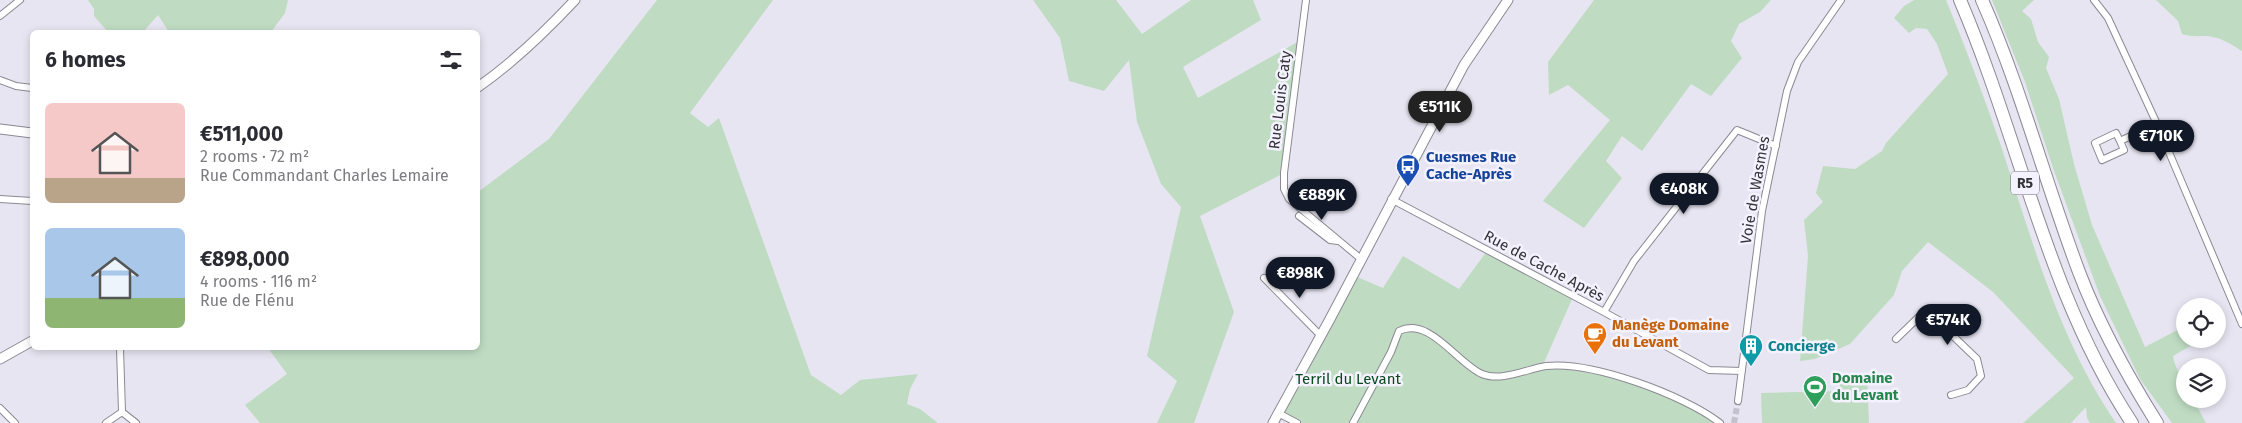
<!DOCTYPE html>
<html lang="en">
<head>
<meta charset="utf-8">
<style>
  :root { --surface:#fff; --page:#f2f2f3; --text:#2b2b33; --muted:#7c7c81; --accent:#111827 }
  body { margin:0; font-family:"Fira Sans",sans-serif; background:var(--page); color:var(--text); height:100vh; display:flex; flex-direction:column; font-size:19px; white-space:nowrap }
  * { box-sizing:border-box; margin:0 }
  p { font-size:16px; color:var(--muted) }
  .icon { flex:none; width:28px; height:28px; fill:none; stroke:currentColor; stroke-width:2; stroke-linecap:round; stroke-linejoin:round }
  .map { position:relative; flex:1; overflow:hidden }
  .details { position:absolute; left:30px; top:30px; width:450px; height:320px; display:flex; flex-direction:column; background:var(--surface); border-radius:8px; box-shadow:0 2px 8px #0003 }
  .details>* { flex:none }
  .fabs { position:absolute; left:2176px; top:298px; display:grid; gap:10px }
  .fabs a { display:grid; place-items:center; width:50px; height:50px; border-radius:50%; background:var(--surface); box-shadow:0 2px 8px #0003; font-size:25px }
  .price { position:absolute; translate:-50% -42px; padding:0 11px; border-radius:18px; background:var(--accent); color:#fff; font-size:16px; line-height:32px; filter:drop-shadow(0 1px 2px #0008) }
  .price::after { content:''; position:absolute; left:50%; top:30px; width:15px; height:11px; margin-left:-8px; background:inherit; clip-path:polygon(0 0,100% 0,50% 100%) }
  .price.on { background:#222; color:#fff }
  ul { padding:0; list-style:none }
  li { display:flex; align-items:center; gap:15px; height:125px; padding:0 15px }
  li span { display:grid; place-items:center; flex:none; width:140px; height:100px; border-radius:8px; color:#555 }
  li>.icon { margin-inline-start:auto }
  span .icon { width:60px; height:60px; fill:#fffc; stroke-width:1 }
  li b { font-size:21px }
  h2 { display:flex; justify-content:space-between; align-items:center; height:60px; padding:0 15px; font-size:21px }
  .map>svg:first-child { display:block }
  .green { fill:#bfdcc2 }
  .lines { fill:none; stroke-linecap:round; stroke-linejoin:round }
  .minor-tunnel { stroke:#c3c1cc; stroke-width:6; stroke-dasharray:6 3; stroke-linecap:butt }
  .minor-casing { stroke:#8b8993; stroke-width:8 }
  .tertiary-casing { stroke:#8b8993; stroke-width:11 }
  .motorway-casing { stroke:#8b8993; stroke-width:14 }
  .minor { stroke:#fff; stroke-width:6 }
  .tertiary { stroke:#fff; stroke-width:9 }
  .motorway { stroke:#fff; stroke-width:12 }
  .labels { text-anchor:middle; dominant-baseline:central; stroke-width:5; stroke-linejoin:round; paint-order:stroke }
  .shield { fill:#f4f2fe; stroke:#6e6c73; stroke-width:1 }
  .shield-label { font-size:14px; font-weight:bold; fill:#343338 }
  .street-label { font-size:15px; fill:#343338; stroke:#f4f2fe }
  .transit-label { font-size:15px; font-weight:bold; fill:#164399; stroke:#f4f2fe; text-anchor:start }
  .food-label { font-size:15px; font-weight:bold; fill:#c56008; stroke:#f4f2fe; text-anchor:start }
  .culture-label { font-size:15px; font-weight:bold; fill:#0d838f; stroke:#f4f2fe; text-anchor:start }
  .leisure-label { font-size:15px; font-weight:bold; fill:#27864d; stroke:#f4f2fe; text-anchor:start }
  .park-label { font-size:15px; fill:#08491d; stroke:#f4f2fe }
</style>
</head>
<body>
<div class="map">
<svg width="2242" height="423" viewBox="0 0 2242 423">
  <rect width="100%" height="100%" fill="#e7e5f1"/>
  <path class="green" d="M88,0h200l-3,13 -14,19h-102l-11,-17 -15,17h-35l-14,-16v-7z
    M657,0h116l-83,113 18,14 11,-9 92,257 30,20 19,-15 58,-6 -8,15 -3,15 13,5 18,14h-678l-15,-18 42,-31 -19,-26h210v-156l71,-53z
    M1033,0h83l26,34 49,-34h62l8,20 -78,47 15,31 103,-58 -17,133 -84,43 34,96 -40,111h-37l20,-42 -30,-25 34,-149 -20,-23 -24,-62 -8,-62 -25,31 -35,-10 -9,-43z
    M1594,0h177l-11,12 -21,12 -8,17 11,17 -31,38 -20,-12 -49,67 -20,-15 -16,25 16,17 -38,50 -41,-27 67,-81 -42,-35 -19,10 -1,-33z
    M1914,0h32c20,48 38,97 55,146 31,94 58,194 115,277h-26l-3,-5 -1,-11 -15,16h-48l51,-45 -81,-86 -65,-50 -26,29 -8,24 -44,49 -35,15 -15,2 8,-105 -4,-36 19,-18 -7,-9 7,-27 32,3 27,-18 4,-8 62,-69 -11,-30 -10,-15 -11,-1 -7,5 -15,-15 10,-12z
    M1992,0h42l-12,11 9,8 7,23 11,15 -3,11 13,31 15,65 18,61 53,122 40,-21v13h17l-29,17c3,17 12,23 12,43h8l13,24h-34l-32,-44 -40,-83 -47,-128 -28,-86z
    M2156,0h86v51c-11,-7 -22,-14 -35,-15 -9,0 -16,1 -25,-2l-4,-13z
    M1487,251l86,46 -31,70 68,7 89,35 19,14h-421l-19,-10 77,-137 28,12 20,-32 56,33z
    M1840,376h27l2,47h-107l-1,-30 79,-2z"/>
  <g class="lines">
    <path class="minor-tunnel" d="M1734,423l4,-22"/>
    <g class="minor-casing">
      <path id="minor" d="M1306,0l-22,173v16l5,10 72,60
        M2094,0l14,18 49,106 85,200
        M0,16l20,-16
        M0,80l16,6 16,2
        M2120,141l4,9 -22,10 -7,-17 21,-10 4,8 37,-17
        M0,199l32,2
        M1391,199l213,113 105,58 33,1
        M1299,216l31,24 8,1
        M1264,278l57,58
        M1604,312l30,-51 103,-131 39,16
        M1896,339l30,-29 51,49 4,17 -13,14 -17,5
        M120,348l2,64
        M1738,401l24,-190 25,-120 11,-29 43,-62
        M0,408l15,15
        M122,412l14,11
        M1278,413l19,10
        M106,423l16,-11
        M1353,423l38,-71 8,-21c30,-15 58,32 83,43 19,8 45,-5 64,-8 46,-5 138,29 174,57"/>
    </g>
    <g class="tertiary-casing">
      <path id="tertiary" d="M478,87c36,-25 67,-55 97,-87
        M0,129l32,4
        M0,359l32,-18
        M1273,423l57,-104 134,-254 44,-65"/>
    </g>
    <g class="motorway-casing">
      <path id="motorway" d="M1960,0c60,140 87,295 172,423
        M1982,0c39,88 63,182 97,272 20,53 48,103 78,151"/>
    </g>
    <use href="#minor" class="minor"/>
    <use href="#tertiary" class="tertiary"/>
    <use href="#motorway" class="motorway"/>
  </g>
  <defs>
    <g id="bus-pin" transform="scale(1.25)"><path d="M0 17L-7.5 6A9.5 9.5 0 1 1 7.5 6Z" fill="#1a4fb4" stroke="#f4f2fe"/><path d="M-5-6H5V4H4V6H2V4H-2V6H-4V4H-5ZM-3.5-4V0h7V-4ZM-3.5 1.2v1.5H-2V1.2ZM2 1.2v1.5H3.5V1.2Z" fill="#fff"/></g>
    <g id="cafe-pin" transform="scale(1.25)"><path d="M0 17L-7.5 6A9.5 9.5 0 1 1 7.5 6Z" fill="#e8710a" stroke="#f4f2fe"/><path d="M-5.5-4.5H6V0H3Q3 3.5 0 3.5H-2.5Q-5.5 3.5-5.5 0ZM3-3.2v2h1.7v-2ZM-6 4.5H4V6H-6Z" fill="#fff"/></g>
    <g id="building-pin" transform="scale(1.25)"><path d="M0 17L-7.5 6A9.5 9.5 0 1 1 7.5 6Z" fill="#0f9aa8" stroke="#f4f2fe"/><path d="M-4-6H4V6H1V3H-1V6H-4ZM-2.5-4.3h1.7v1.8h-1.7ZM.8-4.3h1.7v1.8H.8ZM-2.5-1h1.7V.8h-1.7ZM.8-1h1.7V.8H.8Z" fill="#fff"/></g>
    <g id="stadium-pin" transform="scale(1.25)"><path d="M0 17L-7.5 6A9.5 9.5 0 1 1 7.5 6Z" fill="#2e9e5b" stroke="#f4f2fe"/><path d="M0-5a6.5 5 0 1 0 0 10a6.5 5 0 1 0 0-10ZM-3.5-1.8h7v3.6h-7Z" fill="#fff"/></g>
  </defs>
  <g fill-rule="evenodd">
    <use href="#bus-pin" x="1408" y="166"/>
    <use href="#cafe-pin" x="1595" y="334"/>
    <use href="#building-pin" x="1751" y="346"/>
    <use href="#stadium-pin" x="1815" y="387"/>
  </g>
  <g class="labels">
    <rect class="shield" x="2011" y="171.5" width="28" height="23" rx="4"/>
    <g class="shield-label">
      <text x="2025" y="183">R5</text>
    </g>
    <g class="street-label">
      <text transform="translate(1280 100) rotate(-83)">Rue Louis Caty</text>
      <text transform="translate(1755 190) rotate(-80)">Voie de Wasmes</text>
      <text transform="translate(1544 266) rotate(28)">Rue de Cache Après</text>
    </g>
    <g class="transit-label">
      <text x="1426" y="157">Cuesmes Rue<tspan x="1426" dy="17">Cache-Après</tspan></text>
    </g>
    <g class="food-label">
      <text x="1612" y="325">Manège Domaine<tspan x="1612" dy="17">du Levant</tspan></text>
    </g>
    <g class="culture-label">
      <text x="1768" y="346">Concierge</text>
    </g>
    <g class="leisure-label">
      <text x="1832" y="378">Domaine<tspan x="1832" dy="17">du Levant</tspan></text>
    </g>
    <g class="park-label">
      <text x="1348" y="379">Terril du Levant</text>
    </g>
  </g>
</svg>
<div class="fabs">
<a><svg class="icon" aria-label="locate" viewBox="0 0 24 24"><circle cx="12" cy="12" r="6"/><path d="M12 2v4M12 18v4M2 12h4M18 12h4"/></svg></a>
<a><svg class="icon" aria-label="layers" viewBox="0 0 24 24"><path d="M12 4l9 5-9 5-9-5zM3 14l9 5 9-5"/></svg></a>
</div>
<b class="price on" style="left:1440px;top:133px">€511K</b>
<b class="price" style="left:2161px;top:162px">€710K</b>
<b class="price" style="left:1684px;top:215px">€408K</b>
<b class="price" style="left:1322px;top:221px">€889K</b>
<b class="price" style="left:1300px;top:299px">€898K</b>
<b class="price" style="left:1948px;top:346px">€574K</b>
<section class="details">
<h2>6 homes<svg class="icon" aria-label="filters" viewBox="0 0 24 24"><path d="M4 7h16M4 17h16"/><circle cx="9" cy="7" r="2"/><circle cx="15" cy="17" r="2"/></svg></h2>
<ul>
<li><span style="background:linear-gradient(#f6c9c9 75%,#b9a48a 0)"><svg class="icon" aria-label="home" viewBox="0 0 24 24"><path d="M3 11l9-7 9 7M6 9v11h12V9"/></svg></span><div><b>€511,000</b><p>2 rooms · 72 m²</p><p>Rue Commandant Charles Lemaire</p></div></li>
<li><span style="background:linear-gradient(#a9c7e8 70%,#8fb573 0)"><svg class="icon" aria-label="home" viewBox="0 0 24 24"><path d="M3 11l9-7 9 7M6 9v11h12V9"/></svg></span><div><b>€898,000</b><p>4 rooms · 116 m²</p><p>Rue de Flénu</p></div></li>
</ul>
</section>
</div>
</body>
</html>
